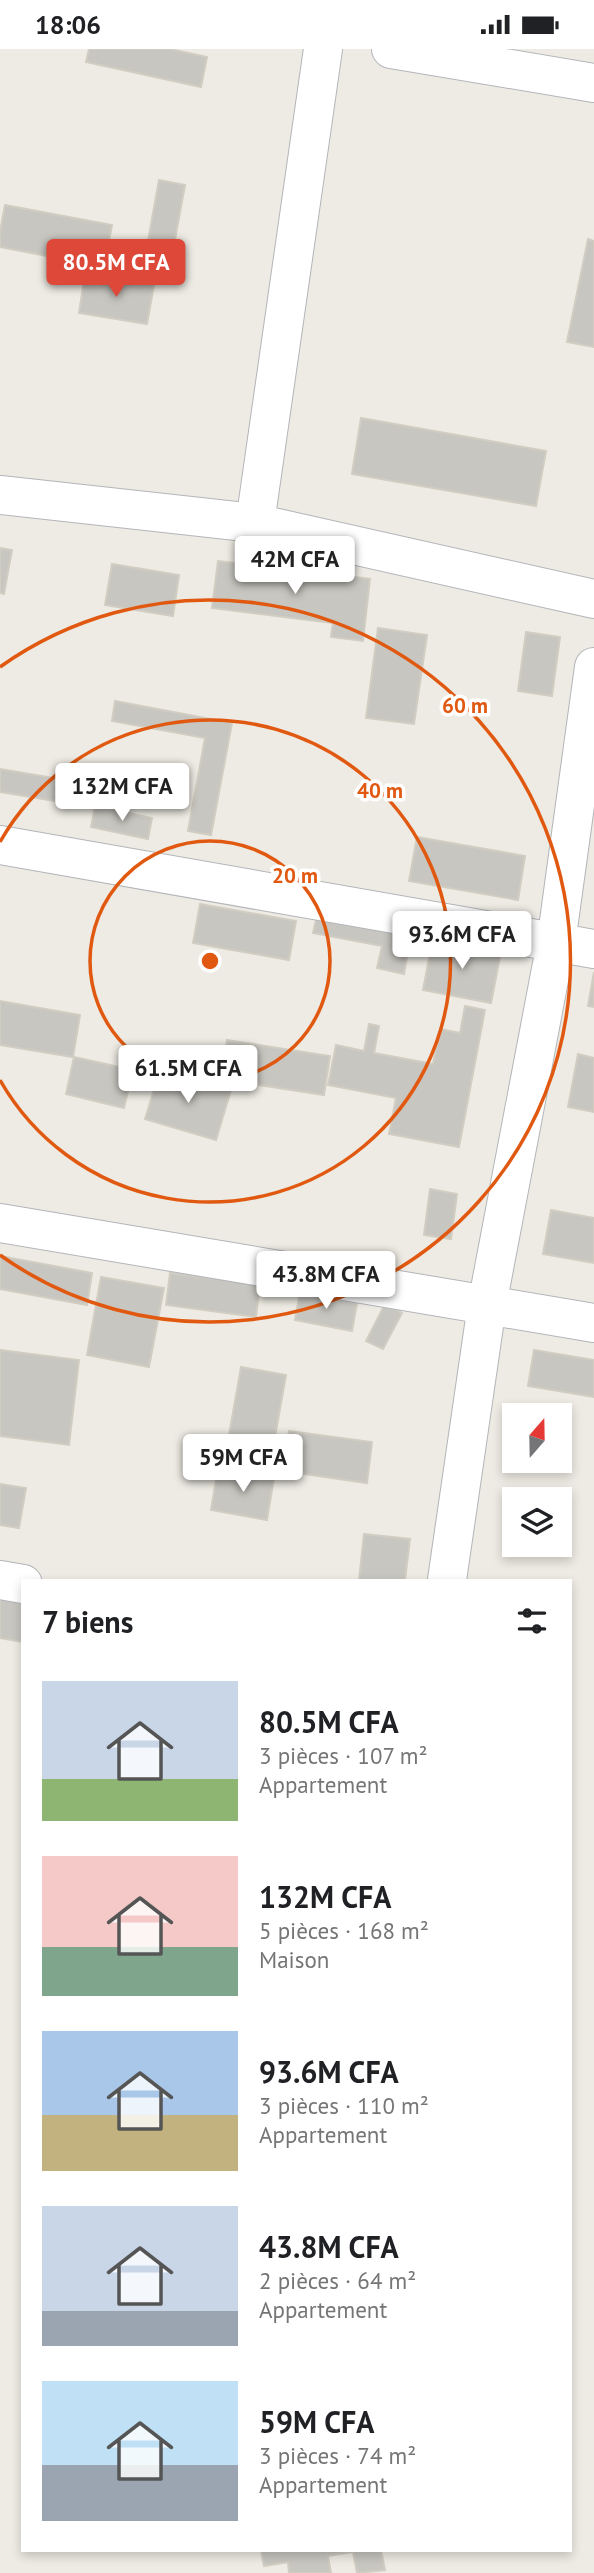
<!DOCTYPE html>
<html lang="fr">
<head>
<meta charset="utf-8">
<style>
  :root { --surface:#fff; --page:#f2f2f2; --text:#202124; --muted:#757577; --accent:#dd4838 }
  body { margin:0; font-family:"PT Sans",sans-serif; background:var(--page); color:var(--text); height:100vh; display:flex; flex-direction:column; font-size:26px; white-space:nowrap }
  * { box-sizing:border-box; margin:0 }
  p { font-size:23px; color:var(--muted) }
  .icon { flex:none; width:38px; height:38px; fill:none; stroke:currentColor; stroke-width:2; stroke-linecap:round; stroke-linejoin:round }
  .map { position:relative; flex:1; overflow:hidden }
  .sheet { position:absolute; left:21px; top:1530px; width:551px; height:973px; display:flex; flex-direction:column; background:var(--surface); border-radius:0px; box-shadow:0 4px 10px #0003 }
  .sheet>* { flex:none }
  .needle { width:46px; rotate:20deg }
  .buttons { position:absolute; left:502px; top:1354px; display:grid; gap:14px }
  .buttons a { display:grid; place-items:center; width:70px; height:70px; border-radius:0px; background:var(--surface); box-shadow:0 4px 10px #0003; font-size:35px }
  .price { position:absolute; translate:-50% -60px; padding:0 16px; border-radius:7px; background:#fff; color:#222; font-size:23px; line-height:46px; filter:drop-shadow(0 2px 4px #0008) }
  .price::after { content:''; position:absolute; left:50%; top:42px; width:21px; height:16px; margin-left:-10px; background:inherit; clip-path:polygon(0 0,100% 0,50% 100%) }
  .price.on { background:var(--accent); color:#fff }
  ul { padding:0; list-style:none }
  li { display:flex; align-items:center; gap:21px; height:175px; padding:0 21px }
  li span { display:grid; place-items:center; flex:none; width:196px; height:140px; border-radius:0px; color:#555 }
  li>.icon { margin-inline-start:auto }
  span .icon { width:84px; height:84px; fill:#fffc; stroke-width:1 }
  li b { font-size:30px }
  h2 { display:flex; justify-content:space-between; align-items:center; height:84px; padding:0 21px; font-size:30px }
  .status { display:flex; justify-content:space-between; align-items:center; height:49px; padding:0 35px; background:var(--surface); direction:ltr }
  .status svg { height:19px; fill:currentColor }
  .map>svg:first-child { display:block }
  .building { fill:#c8c6c0; stroke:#d1cdc2; stroke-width:2 }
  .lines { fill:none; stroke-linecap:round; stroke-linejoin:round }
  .minor-casing { stroke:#b3b5b9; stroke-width:40 }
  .minor { stroke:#fff; stroke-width:38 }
  .ring { fill:none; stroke:#e15910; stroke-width:3.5 }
  .centre { fill:#e15910; stroke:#fff; stroke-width:3.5 }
  .ring-label { font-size:21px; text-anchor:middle; font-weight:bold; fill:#e15910; stroke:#fff; stroke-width:7; stroke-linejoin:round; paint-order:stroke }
</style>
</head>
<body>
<div class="status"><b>18:06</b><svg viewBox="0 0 49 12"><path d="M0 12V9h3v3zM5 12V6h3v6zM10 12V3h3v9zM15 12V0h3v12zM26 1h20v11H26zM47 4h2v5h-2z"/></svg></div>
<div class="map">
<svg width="594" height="2524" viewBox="0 0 594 2524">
  <rect width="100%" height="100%" fill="#edebe3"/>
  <path class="building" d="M89,0h81l37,8 -6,30 -115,-25z
    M159,131l26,5 -17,93 -26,-4z
    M5,156l107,20 -8,42 -104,-20v-15z
    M588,190l6,2v106l-27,-5z
    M85,225l69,11 -7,39 -68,-11z
    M361,369l185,33 -10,55 -184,-32z
    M0,499l12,2 -8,44 -4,-1z
    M218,512l152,18 -7,62 -32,-4 2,-14 -121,-15z
    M112,515l67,11 -6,41 -68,-11z
    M378,579l49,7 -13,89 -48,-6z
    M526,583l34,5 -8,59 -34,-5z
    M115,652l117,22 -21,112 -23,-4 17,-93 -93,-17z
    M0,720l90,15 -4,22 -86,-14z
    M95,757l57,12 -4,21 -57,-12z
    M417,788l108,19 -7,44 -109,-19z
    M200,855l96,17 -7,39 -96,-17z
    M317,867l94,18 -7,40 -27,-6 5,-22 -69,-13z
    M433,889l68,14 -10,51 -68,-13z
    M594,923v35l-6,-1z
    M0,952l80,14 -7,42 -73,-12z
    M465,957l20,4 -26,137 -70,-13 7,-36 -68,-13 8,-40 28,6 5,-27 10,2 -5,27 59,11 7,-35 20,4z
    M227,991l103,16 -6,39 -103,-16z
    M578,1005l16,4v54l-26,-5z
    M74,1008l59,13 -9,38 -58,-14z
    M160,1021l71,20 -15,50 -71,-21z
    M430,1140l27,5 -6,45 -27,-4z
    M551,1161l43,8v45l-51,-9z
    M0,1207l92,17 -5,32 -87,-16z
    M170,1224l90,12 -4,32 -90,-12z
    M101,1228l63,11 -15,79 -62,-12z
    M300,1243l57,11 -5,28 -57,-11z
    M385,1255l17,9 -19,36 -17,-8z
    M0,1301l79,10 -10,85 -69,-9z
    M534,1301l60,10v37l-66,-11z
    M241,1318l45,8 -16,90 -45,-7z
    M289,1382l83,11 -5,41 -84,-12z
    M218,1419l56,10 -7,42 -56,-10z
    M0,1435l26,4 -7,40 -19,-3z
    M364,1485l46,5 -5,41h-46z
    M0,1545l23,4v44l-23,-4z
    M261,2501h120l4,20 -28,3 -4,-21 -25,4 3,17h-42l-1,-11 -24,4z"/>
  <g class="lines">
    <g class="minor-casing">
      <path id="minor" d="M391,0l203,34
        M0,446l255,28 339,76
        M255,474l68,-474
        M0,796l594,104
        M0,1174l594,100
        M0,1531l23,4
        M447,1531l40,-275 69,-362 38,-276"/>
    </g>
    <use href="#minor" class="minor"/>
  </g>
  <g class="ring">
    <circle cx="210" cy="912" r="120"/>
    <path d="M0 793A241 241 0 1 1 0 1031"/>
    <path d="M0 618A361 361 0 1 1 0 1206"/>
  </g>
  <circle cx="210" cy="912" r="10" class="centre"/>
  <g class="ring-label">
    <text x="465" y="664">60 m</text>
    <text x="380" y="749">40 m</text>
    <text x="295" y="834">20 m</text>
  </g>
</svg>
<div class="buttons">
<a><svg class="needle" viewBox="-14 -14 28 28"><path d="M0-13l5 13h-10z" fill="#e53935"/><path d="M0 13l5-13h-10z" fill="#757577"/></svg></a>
<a><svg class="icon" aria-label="layers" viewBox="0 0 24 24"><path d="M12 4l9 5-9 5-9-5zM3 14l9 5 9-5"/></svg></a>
</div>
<b class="price on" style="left:116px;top:250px">80.5M CFA</b>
<b class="price" style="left:295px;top:547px">42M CFA</b>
<b class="price" style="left:122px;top:774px">132M CFA</b>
<b class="price" style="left:462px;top:922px">93.6M CFA</b>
<b class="price" style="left:188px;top:1056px">61.5M CFA</b>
<b class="price" style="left:326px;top:1262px">43.8M CFA</b>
<b class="price" style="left:243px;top:1445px">59M CFA</b>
<section class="sheet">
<h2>7 biens<svg class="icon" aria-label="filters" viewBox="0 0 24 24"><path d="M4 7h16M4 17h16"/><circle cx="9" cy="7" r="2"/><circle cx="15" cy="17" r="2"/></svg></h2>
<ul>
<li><span style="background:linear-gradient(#c9d6e8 70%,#8fb573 0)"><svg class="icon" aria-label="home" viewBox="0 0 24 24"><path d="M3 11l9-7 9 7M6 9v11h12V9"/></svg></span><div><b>80.5M CFA</b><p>3 pièces · 107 m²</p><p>Appartement</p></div></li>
<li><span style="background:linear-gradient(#f6c9c9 65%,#7fa58c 0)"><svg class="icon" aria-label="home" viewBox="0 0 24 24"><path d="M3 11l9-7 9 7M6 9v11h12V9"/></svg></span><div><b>132M CFA</b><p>5 pièces · 168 m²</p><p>Maison</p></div></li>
<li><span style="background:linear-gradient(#a9c7e8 60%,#c2b280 0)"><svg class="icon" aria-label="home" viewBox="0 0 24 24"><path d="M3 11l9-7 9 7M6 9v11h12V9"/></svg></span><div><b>93.6M CFA</b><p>3 pièces · 110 m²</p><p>Appartement</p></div></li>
<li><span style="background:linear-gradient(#c9d6e8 75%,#9aa5b1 0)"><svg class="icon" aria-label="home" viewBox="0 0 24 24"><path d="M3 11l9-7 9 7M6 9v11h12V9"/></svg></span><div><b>43.8M CFA</b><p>2 pièces · 64 m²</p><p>Appartement</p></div></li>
<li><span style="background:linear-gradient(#bfe0f5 60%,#9aa5b1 0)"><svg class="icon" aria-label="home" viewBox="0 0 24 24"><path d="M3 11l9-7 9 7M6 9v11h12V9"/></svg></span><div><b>59M CFA</b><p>3 pièces · 74 m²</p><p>Appartement</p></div></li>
</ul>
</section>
</div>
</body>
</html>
